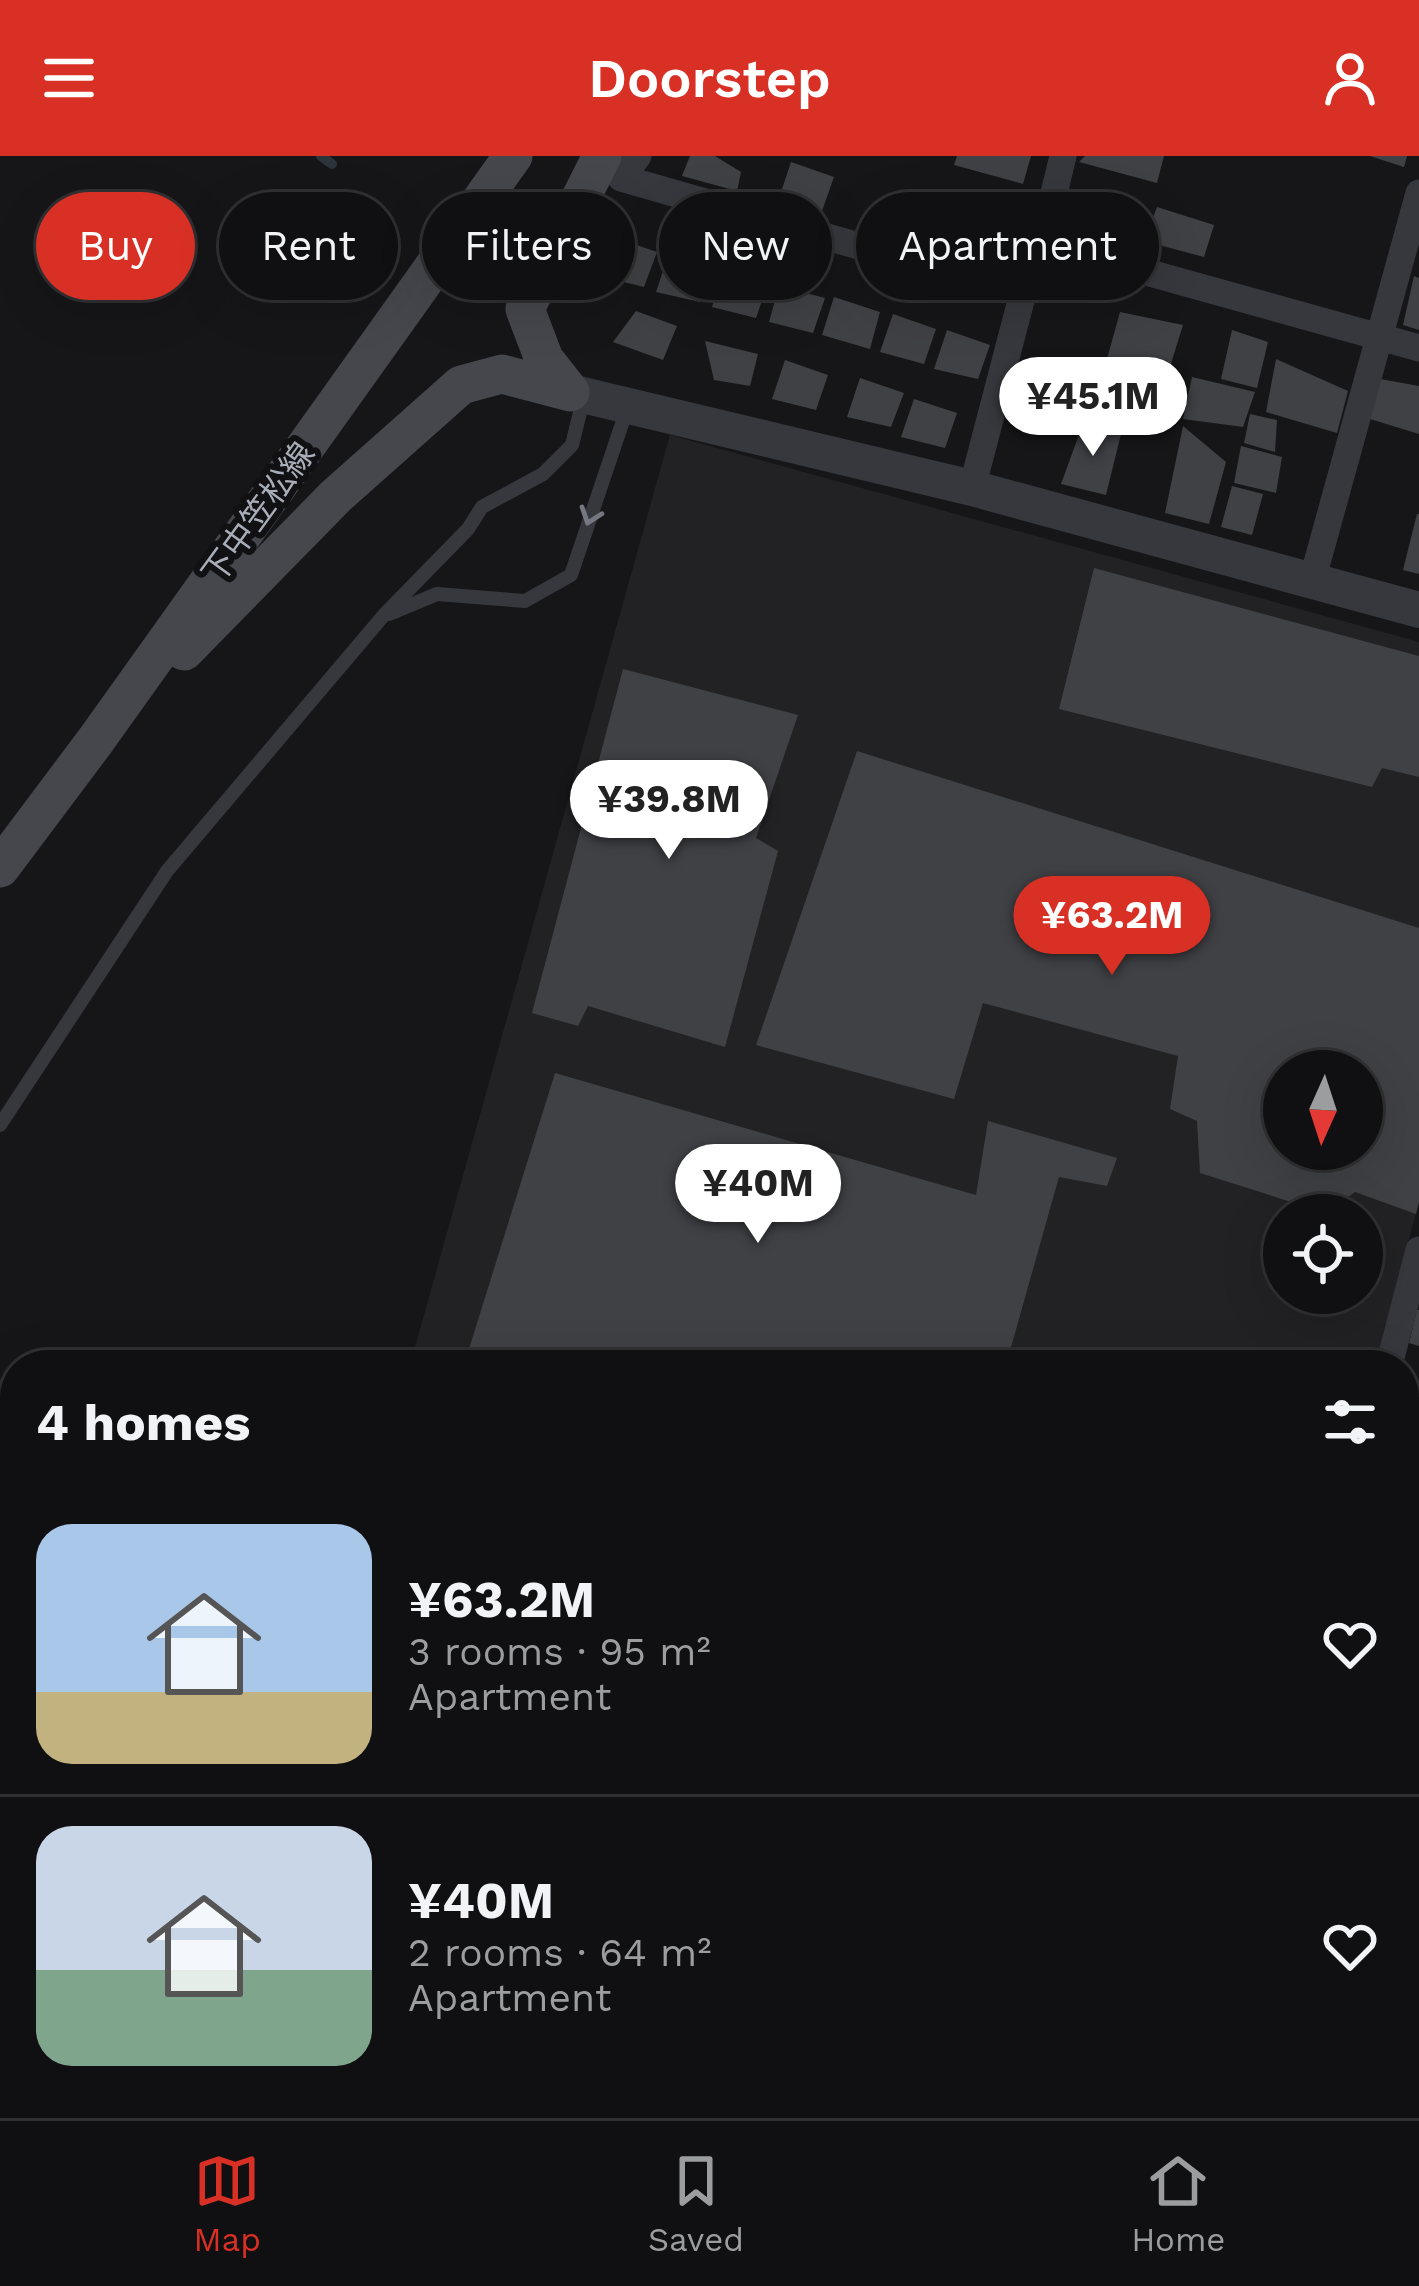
<!DOCTYPE html>
<html lang="en">
<head>
<meta charset="utf-8">
<style>
  :root { --surface:#101012; --page:#1e1e20; --text:#f1f3f6; --muted:#9c9d9f; --line:#303032; --accent:#d93025 }
  body { margin:0; font-family:"Work Sans","Noto Sans JP",sans-serif; background:var(--page); color:var(--text); height:100vh; display:flex; flex-direction:column; font-size:45px; white-space:nowrap }
  * { box-sizing:border-box; margin:0 }
  p { font-size:39px; color:var(--muted) }
  .icon { flex:none; width:66px; height:66px; fill:none; stroke:currentColor; stroke-width:2; stroke-linecap:round; stroke-linejoin:round }
  .map { position:relative; flex:1; overflow:hidden }
  .sheet { position:absolute; left:0px; top:1194px; width:1419px; height:768px; display:flex; flex-direction:column; background:var(--surface); border-radius:48px 48px 0 0; box-shadow:0 12px 48px #0002,0 0 0 3px var(--line) }
  .sheet>* { flex:none }
  .hud { position:absolute; left:36px; top:36px; width:1347px; height:108px; display:flex; gap:24px }
  .needle { width:78px; rotate:183deg }
  .tools { position:absolute; left:1263px; top:894px; display:grid; gap:24px }
  .tools a { display:grid; place-items:center; width:120px; height:120px; border-radius:50%; background:var(--surface); box-shadow:0 12px 48px #0002,0 0 0 3px var(--line); font-size:60px }
  .price { position:absolute; translate:-50% -102px; padding:0 27px; border-radius:42px; background:#fff; color:#222; font-size:39px; line-height:78px; filter:drop-shadow(0 3px 6px #0008) }
  .price::after { content:''; position:absolute; left:50%; top:72px; width:36px; height:27px; margin-left:-18px; background:inherit; clip-path:polygon(0 0,100% 0,50% 100%) }
  .price.on { background:var(--accent); color:#fff }
  ul { padding:0; list-style:none }
  li { display:flex; align-items:center; gap:36px; height:300px; padding:0 36px }
  li+li { border-top:3px solid var(--line) }
  li span { display:grid; place-items:center; flex:none; width:336px; height:240px; border-radius:36px; color:#555 }
  li>.icon { margin-inline-start:auto }
  span .icon { width:144px; height:144px; fill:#fffc; stroke-width:1 }
  li b { font-size:51px }
  h2 { display:flex; justify-content:space-between; align-items:center; height:144px; padding:0 36px; font-size:51px }
  .pill { padding:0 42px; border-radius:54px; background:var(--surface); box-shadow:0 12px 48px #0002,0 0 0 3px var(--line); font-size:42px; line-height:108px }
  .pill.on { background:var(--accent); color:#fff }
  header { display:flex; justify-content:space-between; align-items:center; height:156px; padding:0 36px; background:var(--accent); color:#fff; font-size:54px; font-weight:600 }
  .dock { display:flex; justify-content:space-around; align-items:center; height:168px; border-top:3px solid var(--line); background:var(--surface); font-size:33px; color:var(--muted) }
  .dock a { display:grid; justify-items:center; gap:6px }
  .dock .on { color:var(--accent) }
  .map>svg:first-child { display:block }
  .built { fill:#222225; fill-rule:evenodd }
  .lines { fill:none; stroke-linecap:round; stroke-linejoin:round }
  .stream { stroke:#2c353c; stroke-width:10 }
  .building { fill:#404145; fill-rule:evenodd }
  .path { stroke:#3d3f44; stroke-width:6; stroke-dasharray:6 9; stroke-linecap:butt }
  .service { stroke:#37383d; stroke-width:14 }
  .minor { stroke:#37383d; stroke-width:27 }
  .tertiary { stroke:#37383d; stroke-width:36 }
  .secondary { stroke:#45474d; stroke-width:39 }
  .oneway { stroke:#757881 }
  .labels { text-anchor:middle; dominant-baseline:central; stroke-width:12; stroke-linejoin:round; paint-order:stroke }
  .street-label { font-size:33px; fill:#a8adb8; stroke:#111113 }
</style>
</head>
<body>
<header><svg class="icon" aria-label="menu" viewBox="0 0 24 24"><path d="M4 6h16M4 12h16M4 18h16"/></svg>Doorstep<svg class="icon" aria-label="person" viewBox="0 0 24 24"><circle cx="12" cy="8" r="4"/><path d="M4 21q1-7 8-7t8 7"/></svg></header>
<div class="map">
<svg width="1419" height="1962" viewBox="0 0 1419 1962">
  <rect width="100%" height="100%" fill="#161618"/>
  <path class="built" d="M670,279l749,207v560l-44,163h-965zM1284,915h78v78h-78zM1284,1059h78v78h-78z
    M335,1947h837l-4,15h-779z"/>
  <g class="lines">
    <path class="stream" d="M321,0l11,8
      M1404,1368l15,4
      M1367,1947l52,14"/>
  </g>
  <path class="building" d="M690,0h25l26,16 -4,19 -55,-15z
    M957,0h74l-8,28 -69,-19z
    M1085,0h79l-7,27 -78,-21z
    M1370,0h37l-3,11z
    M791,6l43,15 -12,34 -44,-10z
    M909,33l43,15 -12,35 -44,-11z
    M1070,34l61,18 -11,47 -61,-26z
    M1157,51l57,18 -10,32 -60,-16z
    M958,58l43,14 -12,35 -44,-11z
    M613,81l44,15 -13,35 -44,-11z
    M669,97l43,15 -12,34 -44,-10z
    M725,112l43,15 -12,35 -44,-11z
    M1414,120l5,2v52l-16,-5z
    M779,130l46,12 -12,35 -44,-11z
    M834,141l46,15 -10,37 -48,-14z
    M636,155l41,15 -14,34 -50,-18z
    M1120,156l63,13 -18,58 -60,-17z
    M893,158l43,15 -12,35 -44,-12z
    M947,174l43,15 -12,34 -44,-10z
    M1232,174l36,12 -11,46 -36,-9z
    M705,185l53,13 -8,32 -36,-6z
    M1276,203l72,32 -11,42 -71,-21z
    M785,204l43,15 -12,35 -44,-11z
    M1047,215l77,25 -5,32 -80,-25z
    M1192,221l63,15 -12,35 -60,-8z
    M860,222l44,15 -13,34 -44,-10z
    M1380,223l39,7v48l-49,-15z
    M914,243l43,14 -12,35 -44,-11z
    M1250,258l27,6 -2,32 -31,-9z
    M1084,265l37,13 -15,61 -45,-11z
    M1183,270l43,36 -17,62 -44,-11z
    M1241,290l41,11 -6,36 -42,-10z
    M1232,330l31,8 -11,41 -31,-8z
    M1417,358h2v60l-16,-4z
    M1094,412l325,88v121l-37,-9 -10,19 -313,-78z
    M623,513l175,46 -42,123 22,13 -53,196 -137,-41 -10,20 -46,-13z
    M857,595l562,177v274l-3,12 -61,-22 -29,21 -126,-40 -3,-52 -27,-12 8,-53 -195,-53 -29,96 -198,-54zM1284,915h78v78h-78z
    M555,917l421,122 12,-74 129,37 -10,28 -48,-9 -53,188h-542z
    M1417,1154h2v36l-10,-3z
    M1404,1313l15,6 -2,31 -13,-2z
    M1417,1595h2v42l-10,-1z
    M0,1774l15,7v43l-15,-3z
    M543,1947h255l-4,15h-203z"/>
  <g class="lines">
    <path class="path" d="M1404,1658l15,5"/>
    <path class="service" d="M389,458l48,-20 88,7 46,-26 56,-166
      M0,969l167,-254 217,-256 84,-86 14,-22 61,-33 29,-29 11,-45"/>
    <path class="minor" d="M638,0l-17,22 402,115
      M1042,87l377,105
      M972,332l51,-195 19,-50 21,-87
      M1312,425l107,-388
      M1389,1209l30,-115
      M1404,1263l15,4
      M251,1947l57,15
      M0,1949l15,-30
      M1177,1962l4,-15"/>
    <path class="tertiary" d="M570,236l402,96 447,122"/>
    <path class="secondary" d="M570,236l-26,-33 -19,-50 77,-153
      M184,495l152,-155 125,-111 41,-11 68,18
      M0,712l96,-128 417,-584"/>
  </g>
  <defs><path id="oneway-chevron" d="M-2-3.5L2.5 0L-2 3.5" fill="none" stroke-width="1.6" stroke-linecap="round" stroke-linejoin="round" transform="scale(3)"/></defs>
  <use class="oneway" href="#oneway-chevron" transform="translate(590 360) rotate(109)"/>
  <g class="labels">
    <g class="street-label">
      <text transform="translate(258 357) rotate(-54)">下中笠松線</text>
    </g>
  </g>
</svg>
<div class="tools">
<a><svg class="needle" viewBox="-14 -14 28 28"><path d="M0-13l5 13h-10z" fill="#e53935"/><path d="M0 13l5-13h-10z" fill="#9c9d9f"/></svg></a>
<a><svg class="icon" aria-label="locate" viewBox="0 0 24 24"><circle cx="12" cy="12" r="6"/><path d="M12 2v4M12 18v4M2 12h4M18 12h4"/></svg></a>
</div>
<b class="price" style="left:1093px;top:303px">¥45.1M</b>
<b class="price" style="left:669px;top:706px">¥39.8M</b>
<b class="price on" style="left:1112px;top:822px">¥63.2M</b>
<b class="price" style="left:758px;top:1090px">¥40M</b>
<div class="hud">
<a class="pill on">Buy</a>
<a class="pill">Rent</a>
<a class="pill">Filters</a>
<a class="pill">New</a>
<a class="pill">Apartment</a>
</div>
<section class="sheet">
<h2>4 homes<svg class="icon" aria-label="filters" viewBox="0 0 24 24"><path d="M4 7h16M4 17h16"/><circle cx="9" cy="7" r="2"/><circle cx="15" cy="17" r="2"/></svg></h2>
<ul>
<li><span style="background:linear-gradient(#a9c7e8 70%,#c2b280 0)"><svg class="icon" aria-label="home" viewBox="0 0 24 24"><path d="M3 11l9-7 9 7M6 9v11h12V9"/></svg></span><div><b>¥63.2M</b><p>3 rooms · 95 m²</p><p>Apartment</p></div><svg class="icon" aria-label="heart" viewBox="0 0 24 24"><path d="M12 20l-8-8c-3-5 5-10 8-4 3-6 11-1 8 4z"/></svg></li>
<li><span style="background:linear-gradient(#c9d6e8 60%,#7fa58c 0)"><svg class="icon" aria-label="home" viewBox="0 0 24 24"><path d="M3 11l9-7 9 7M6 9v11h12V9"/></svg></span><div><b>¥40M</b><p>2 rooms · 64 m²</p><p>Apartment</p></div><svg class="icon" aria-label="heart" viewBox="0 0 24 24"><path d="M12 20l-8-8c-3-5 5-10 8-4 3-6 11-1 8 4z"/></svg></li>
</ul>
</section>
</div>
<nav class="dock">
<a class="on"><svg class="icon" aria-label="map" viewBox="0 0 24 24"><path d="M3 6l6-2 6 2 6-2v14l-6 2-6-2-6 2zM9 4v14M15 6v14"/></svg>Map</a>
<a><svg class="icon" aria-label="saved" viewBox="0 0 24 24"><path d="M7 4h10v16l-5-4-5 4z"/></svg>Saved</a>
<a><svg class="icon" aria-label="home" viewBox="0 0 24 24"><path d="M3 11l9-7 9 7M6 9v11h12V9"/></svg>Home</a>
</nav>
</body>
</html>
